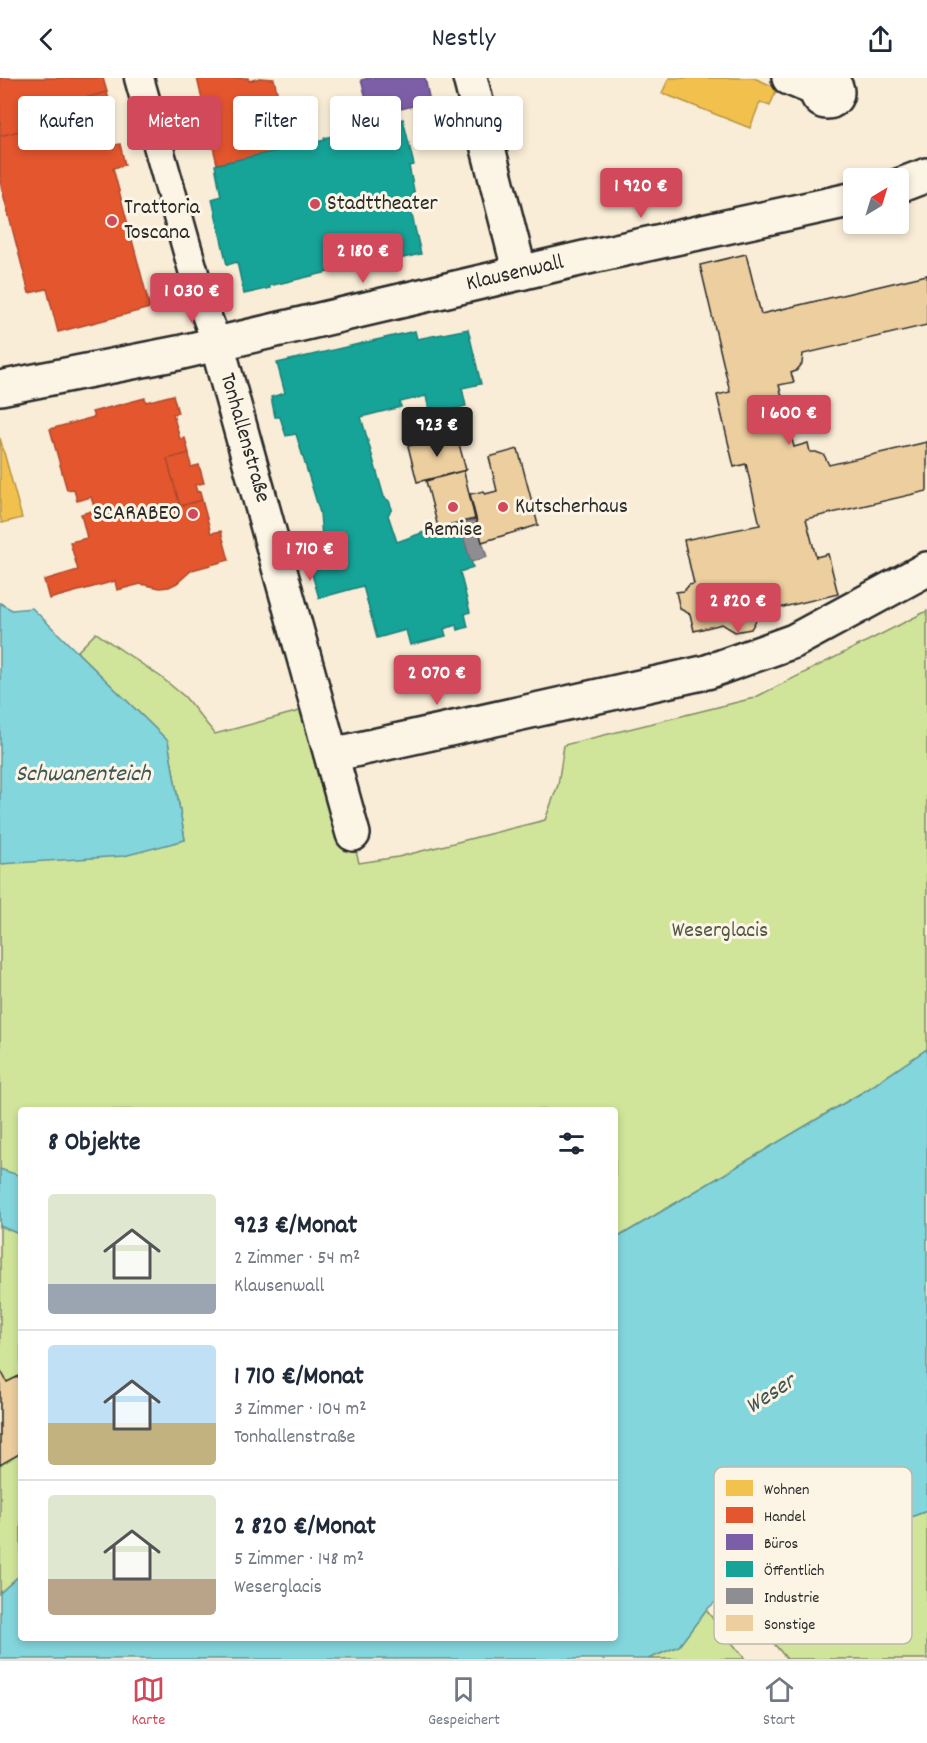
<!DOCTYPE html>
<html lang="de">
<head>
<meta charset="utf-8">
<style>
  :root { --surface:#fff; --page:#f2f2f3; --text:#1f2937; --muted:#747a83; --line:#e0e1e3; --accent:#d1495b }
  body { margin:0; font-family:Dekko,sans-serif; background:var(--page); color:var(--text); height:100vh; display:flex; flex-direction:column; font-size:22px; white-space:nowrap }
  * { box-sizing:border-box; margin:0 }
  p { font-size:20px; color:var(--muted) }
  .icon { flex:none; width:33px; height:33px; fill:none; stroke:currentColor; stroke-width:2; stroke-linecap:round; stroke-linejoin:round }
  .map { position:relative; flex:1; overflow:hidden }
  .side { position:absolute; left:18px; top:1029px; width:600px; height:534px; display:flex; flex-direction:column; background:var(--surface); border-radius:6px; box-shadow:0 3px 9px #0003 }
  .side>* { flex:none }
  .hud { position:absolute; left:18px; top:18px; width:600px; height:54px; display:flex; gap:12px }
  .needle { width:39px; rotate:38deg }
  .tools { position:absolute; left:843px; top:90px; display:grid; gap:12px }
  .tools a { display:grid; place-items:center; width:66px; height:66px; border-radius:6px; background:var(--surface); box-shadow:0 3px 9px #0003; font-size:30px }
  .price { position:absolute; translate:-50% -51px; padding:0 14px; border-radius:6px; background:var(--accent); color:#fff; font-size:20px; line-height:39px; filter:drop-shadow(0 2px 3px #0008) }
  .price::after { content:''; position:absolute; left:50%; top:36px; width:18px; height:14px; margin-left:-9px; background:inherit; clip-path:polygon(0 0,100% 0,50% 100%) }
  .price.current { background:#222; color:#fff }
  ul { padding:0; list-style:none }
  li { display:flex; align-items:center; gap:18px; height:150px; padding:0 30px }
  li+li { border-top:2px solid var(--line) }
  li span { display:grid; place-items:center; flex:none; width:168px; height:120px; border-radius:6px; color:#555 }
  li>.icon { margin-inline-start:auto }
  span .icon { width:72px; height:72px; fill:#fffc; stroke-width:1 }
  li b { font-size:26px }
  h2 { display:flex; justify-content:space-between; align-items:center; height:72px; padding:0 30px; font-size:26px }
  .chip { padding:0 21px; border-radius:6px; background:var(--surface); box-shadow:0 3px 9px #0003; font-size:21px; line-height:54px }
  .chip.current { background:var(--accent); color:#fff }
  header { display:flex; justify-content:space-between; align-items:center; height:78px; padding:0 30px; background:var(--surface); font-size:27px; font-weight:600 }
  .tabs { display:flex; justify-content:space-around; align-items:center; height:84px; border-top:2px solid var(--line); background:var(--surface); font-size:16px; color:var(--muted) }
  .tabs a { display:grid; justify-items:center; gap:3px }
  .tabs .current { color:var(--accent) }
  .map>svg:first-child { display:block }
  .green { fill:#d0e59a; stroke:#7e8862; stroke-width:1.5 }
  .water { fill:#84d6dd; stroke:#609296; stroke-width:1.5 }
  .homes { fill:#f2c14e; stroke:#b69444; stroke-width:1.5 }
  .shops { fill:#e4572e; stroke:#ac4a2d; stroke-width:1.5 }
  .offices { fill:#7b5ea7; stroke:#634f82; stroke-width:1.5 }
  .public { fill:#17a398; stroke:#1d7f77; stroke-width:1.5 }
  .industry { fill:#8d8d92; stroke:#707073; stroke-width:1.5 }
  .building { fill:#ecce9f; stroke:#2b2b2b; stroke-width:1.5 }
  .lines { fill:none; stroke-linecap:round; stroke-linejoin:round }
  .pedestrian-casing { stroke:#2b2b2b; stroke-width:33 }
  .minor-casing { stroke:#2b2b2b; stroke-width:38 }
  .secondary-casing { stroke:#2b2b2b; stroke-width:38 }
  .pedestrian { stroke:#fcf5e5; stroke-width:28 }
  .minor { stroke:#fcf5e5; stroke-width:33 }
  .secondary { stroke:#fcf5e5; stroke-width:33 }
  .poi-dot { fill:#d1495b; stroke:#fcf5e5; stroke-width:2 }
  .labels { text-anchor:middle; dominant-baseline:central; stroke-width:6; stroke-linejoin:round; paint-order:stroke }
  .poi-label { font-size:22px; fill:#2b2b2b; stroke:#fcf5e5; text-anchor:start }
  .street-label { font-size:22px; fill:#2b2b2b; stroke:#fcf5e5 }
  .park-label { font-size:22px; fill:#545a47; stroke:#fcf5e5 }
  .water-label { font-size:24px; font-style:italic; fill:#415658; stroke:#fcf5e5 }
  .key { fill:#fcf5e5; stroke:#bdb8ad; stroke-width:1.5 }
  .key-label { font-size:16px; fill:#2b2b2b }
</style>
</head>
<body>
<header><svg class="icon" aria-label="back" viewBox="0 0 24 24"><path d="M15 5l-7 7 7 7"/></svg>Nestly<svg class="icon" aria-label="share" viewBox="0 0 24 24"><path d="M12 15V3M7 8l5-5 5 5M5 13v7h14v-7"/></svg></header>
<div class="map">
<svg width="927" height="1581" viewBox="0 0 927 1581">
  <rect width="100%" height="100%" fill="#f9edd7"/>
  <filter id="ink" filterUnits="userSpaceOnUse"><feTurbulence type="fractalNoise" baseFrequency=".0167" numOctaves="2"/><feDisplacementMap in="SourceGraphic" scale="12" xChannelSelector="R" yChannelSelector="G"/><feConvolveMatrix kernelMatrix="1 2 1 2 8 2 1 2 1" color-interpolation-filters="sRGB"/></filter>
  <g filter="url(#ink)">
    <path class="green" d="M927,533v438l-59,40 -253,150v-129h-594v464l-21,19v-729l185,-24 -17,-99 -91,-89 19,-19 65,44 24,20 30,37 103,-28 41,157 39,-6 147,-37 13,-35 6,-40 190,-47z
      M927,1433v148h-140l-58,-68 135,-57z
      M706,1532l39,49h-97l31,-13z"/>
    <path class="water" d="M0,525l12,7 20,-2 136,133 17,99 -61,16 -124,8z
      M927,971v462l-63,23 -135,57 -23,19 -27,36 -31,13h-648v-66l21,-19v64h594v-399l253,-150z
      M0,1091l21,7v59l-21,-9z"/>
    <path class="homes" d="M669,0h85l23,10 -7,18 -10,-4 -10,26 -88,-35z
      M0,360l22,80 -20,5 -2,-7z"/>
    <path class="shops" d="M0,0h103l4,14 -33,9 4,15 -78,20z
      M197,0h51l1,3 11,-3 14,1 5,22 -1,3h-5l13,46 -69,14z
      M107,14l5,20 -13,3 9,32 12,-3 5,21 -12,3 37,140 -92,24 -11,-43 -18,4 -29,-111v-46l78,-20 -4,-15z
      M173,317l5,18 -5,1 7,25 5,-1 4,15 -22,6 13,47 22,-6 9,33 10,-2 8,29 -37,10 -15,13 -8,4 -9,1 -19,-4 -24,6 -2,-9 -66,18 -5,-19 34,-10 -8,-28 17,-4 -6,-24 14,-4 -4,-13 -14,4 -3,-12 -7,1 -17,-61 44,-12 -2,-5 53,-14 1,4z
      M189,375l2,14 8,-2 5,18 -9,2 2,7 3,-1 2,9 -22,6 -13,-47z"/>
    <path class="offices" d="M369,0h56l5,24 -59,14 -10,-36z"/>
    <path class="public" d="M403,41l11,46 -5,1 9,44 -7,1 10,43 -66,15 -1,-3 -85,20 1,2 -26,6 -7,-32 -10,3 -15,-66 9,-3 -6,-31 110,-25 -1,-2z
      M468,251l13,55 -19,4 4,18 -36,9 -4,-19 -26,6 1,5 -40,10 23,80 5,4 3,8 -4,6 9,27 41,-15 21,-4 14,44 -13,5 10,40 -5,2 3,13 -10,3 -2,-5 -12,4 2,7 -36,9 -4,-15 -29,8 -14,-52 -44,12 -10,-34 19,-4 3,-2 -9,-20 -2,-25 -24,-79 -10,2 -6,-19h-5l-4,-20 14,-4 -8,-30 138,-32 2,8z"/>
    <path class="industry" d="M475,441l12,38 -16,5 -12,-39z"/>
    <path class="building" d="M746,176l15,60 166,-39v50l-124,29 -1,10 -6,7 -5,2 3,9 -15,3 5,19 8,5 2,10 -5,9 5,19 14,-4 2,9h6l8,3 5,10 98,-23v49l-121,28 10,38 12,-3 10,40 -80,19 1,2 -8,14 -16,3 -13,-8 -28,7 -4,-17 -10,-5 -4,-17 8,-1 5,-6 5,-1 -10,-44 76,-15 -14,-61 -12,3 -17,-72 13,-3 -30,-127z
      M456,355l10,37 -49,12 -9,-36z
      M518,371l20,76 -56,17 -12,-48 14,-3 1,3 12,-3 -8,-34z
      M466,392l-2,2 11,47 -37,8 -12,-46z
      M0,1291l7,13 14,-7v78l-21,12z"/>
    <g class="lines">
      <g class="pedestrian-casing">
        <path id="pedestrian" d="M139,0l65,231 13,35"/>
      </g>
      <g class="minor-casing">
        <path id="minor" d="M470,0l50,195
          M789,0l29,12
          M817 14a10 10 0 1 1 20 0a10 10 0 1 1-20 0Z
          M217,266l136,490
          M332,677l375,-83 87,-31 133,-72"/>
      </g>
      <g class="secondary-casing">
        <path id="secondary" d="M898,108l29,-11
          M0,310l178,-35 410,-96 266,-58"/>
      </g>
      <use href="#pedestrian" class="pedestrian"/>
      <use href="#minor" class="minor"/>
      <use href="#secondary" class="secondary"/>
    </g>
  </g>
  <g class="poi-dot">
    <circle cx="315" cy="126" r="6"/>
    <circle cx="112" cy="143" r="6"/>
    <circle cx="453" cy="429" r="6"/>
    <circle cx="503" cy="429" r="6"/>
    <circle cx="193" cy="436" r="6"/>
  </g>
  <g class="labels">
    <g class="poi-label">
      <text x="327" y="126">Stadttheater</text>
      <text x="124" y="130">Trattoria<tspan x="124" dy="25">Toscana</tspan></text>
      <text x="515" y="429">Kutscherhaus</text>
      <text x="181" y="436" text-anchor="end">SCARABEO</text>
      <text x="453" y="452" text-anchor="middle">Remise</text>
    </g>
    <g class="street-label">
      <text transform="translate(515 196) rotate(-13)">Klausenwall</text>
      <text transform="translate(244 360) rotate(74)">Tonhallenstraße</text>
    </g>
    <g class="park-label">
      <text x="720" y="853">Weserglacis</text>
    </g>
    <g class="water-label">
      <text x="83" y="697">Schwanenteich</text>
      <text transform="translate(771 1317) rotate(-33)">Weser</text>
    </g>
  </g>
  <rect x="714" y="1389" width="198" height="177" rx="9" class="key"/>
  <rect x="726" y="1402" width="27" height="16" fill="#f2c14e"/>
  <rect x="726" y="1429" width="27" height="16" fill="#e4572e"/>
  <rect x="726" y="1456" width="27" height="16" fill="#7b5ea7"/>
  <rect x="726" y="1483" width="27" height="16" fill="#17a398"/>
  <rect x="726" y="1510" width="27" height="16" fill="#8d8d92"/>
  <rect x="726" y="1537" width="27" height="16" fill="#ecce9f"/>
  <g class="key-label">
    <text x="764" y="1416">Wohnen</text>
    <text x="764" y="1443">Handel</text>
    <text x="764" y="1470">Büros</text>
    <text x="764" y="1497">Öffentlich</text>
    <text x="764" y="1524">Industrie</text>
    <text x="764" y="1551">Sonstige</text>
  </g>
</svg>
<div class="tools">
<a><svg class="needle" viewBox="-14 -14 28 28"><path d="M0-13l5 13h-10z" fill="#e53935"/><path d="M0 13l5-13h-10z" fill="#747a83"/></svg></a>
</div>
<b class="price" style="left:641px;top:141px">1 920 €</b>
<b class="price" style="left:363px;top:206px">2 180 €</b>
<b class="price" style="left:192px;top:246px">1 030 €</b>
<b class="price" style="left:789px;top:368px">1 600 €</b>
<b class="price current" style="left:437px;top:380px">923 €</b>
<b class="price" style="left:310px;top:504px">1 710 €</b>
<b class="price" style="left:738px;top:556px">2 820 €</b>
<b class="price" style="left:437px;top:628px">2 070 €</b>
<div class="hud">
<a class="chip">Kaufen</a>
<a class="chip current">Mieten</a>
<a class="chip">Filter</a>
<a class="chip">Neu</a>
<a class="chip">Wohnung</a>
</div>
<section class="side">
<h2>8 Objekte<svg class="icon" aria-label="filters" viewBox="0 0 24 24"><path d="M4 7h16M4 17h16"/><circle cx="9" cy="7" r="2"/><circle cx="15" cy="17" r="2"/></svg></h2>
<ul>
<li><span style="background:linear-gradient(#dfe7d0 75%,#9aa5b1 0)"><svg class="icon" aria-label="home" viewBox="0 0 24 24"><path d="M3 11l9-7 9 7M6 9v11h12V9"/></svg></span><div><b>923 €/Monat</b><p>2 Zimmer · 54 m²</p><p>Klausenwall</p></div></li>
<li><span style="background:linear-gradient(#bfe0f5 65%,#c2b280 0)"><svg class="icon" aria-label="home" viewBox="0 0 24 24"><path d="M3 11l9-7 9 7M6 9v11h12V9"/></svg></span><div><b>1 710 €/Monat</b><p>3 Zimmer · 104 m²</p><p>Tonhallenstraße</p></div></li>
<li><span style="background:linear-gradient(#dfe7d0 70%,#b9a48a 0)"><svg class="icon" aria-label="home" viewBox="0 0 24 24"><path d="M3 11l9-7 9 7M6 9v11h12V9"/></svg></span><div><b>2 820 €/Monat</b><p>5 Zimmer · 148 m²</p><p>Weserglacis</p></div></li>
</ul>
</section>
</div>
<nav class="tabs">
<a class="current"><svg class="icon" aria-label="map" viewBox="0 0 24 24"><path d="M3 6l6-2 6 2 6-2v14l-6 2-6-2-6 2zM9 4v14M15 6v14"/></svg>Karte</a>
<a><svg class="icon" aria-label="saved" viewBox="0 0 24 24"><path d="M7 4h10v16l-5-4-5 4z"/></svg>Gespeichert</a>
<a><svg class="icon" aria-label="home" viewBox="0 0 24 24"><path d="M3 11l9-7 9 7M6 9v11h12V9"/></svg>Start</a>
</nav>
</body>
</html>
